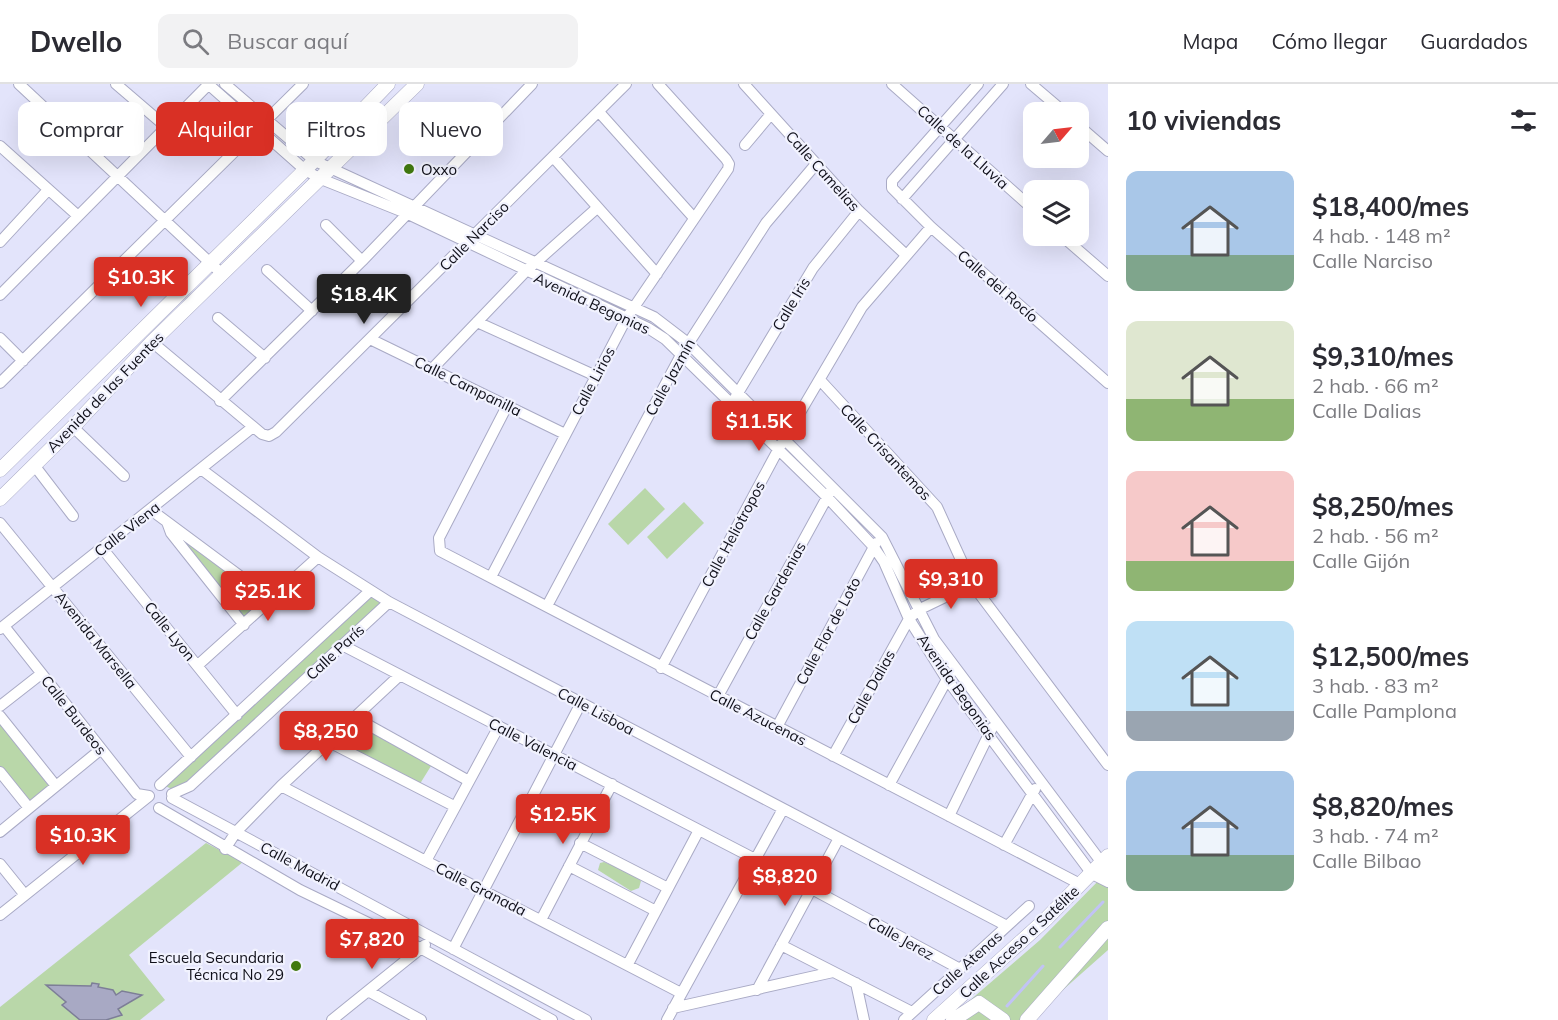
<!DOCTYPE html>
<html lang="es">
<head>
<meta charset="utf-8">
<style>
  :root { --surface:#fff; --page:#f2f2f3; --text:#2b2b33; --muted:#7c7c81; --line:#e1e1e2; --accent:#d93025 }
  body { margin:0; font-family:Mulish,sans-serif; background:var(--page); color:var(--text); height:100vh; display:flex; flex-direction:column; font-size:22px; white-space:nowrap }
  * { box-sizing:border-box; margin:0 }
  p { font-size:20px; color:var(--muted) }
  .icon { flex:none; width:33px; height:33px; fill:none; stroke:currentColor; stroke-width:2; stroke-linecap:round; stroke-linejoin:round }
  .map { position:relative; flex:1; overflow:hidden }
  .drawer { display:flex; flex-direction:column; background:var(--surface); width:450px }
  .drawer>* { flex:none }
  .guide { position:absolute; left:18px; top:18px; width:570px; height:54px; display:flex; gap:12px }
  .needle { width:39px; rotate:62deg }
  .controls { position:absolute; left:1023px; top:18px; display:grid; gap:12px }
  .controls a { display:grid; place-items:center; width:66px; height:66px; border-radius:12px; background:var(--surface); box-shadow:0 6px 24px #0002; font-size:30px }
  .price { position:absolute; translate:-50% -51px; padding:0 14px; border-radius:6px; background:var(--accent); color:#fff; font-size:20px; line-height:39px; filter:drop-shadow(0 2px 3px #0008) }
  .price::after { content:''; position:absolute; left:50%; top:36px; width:18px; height:14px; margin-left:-9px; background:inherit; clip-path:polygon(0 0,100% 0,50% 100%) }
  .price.selected { background:#222; color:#fff }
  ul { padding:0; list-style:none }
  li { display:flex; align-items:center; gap:18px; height:150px; padding:0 18px }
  li span { display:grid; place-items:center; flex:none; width:168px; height:120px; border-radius:12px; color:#555 }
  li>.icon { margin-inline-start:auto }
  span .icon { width:72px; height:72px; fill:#fffc; stroke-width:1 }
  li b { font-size:26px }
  h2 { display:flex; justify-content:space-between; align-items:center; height:72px; padding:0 18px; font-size:26px }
  .pill { padding:0 21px; border-radius:12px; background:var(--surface); box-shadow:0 6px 24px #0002; font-size:21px; line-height:54px }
  .pill.selected { background:var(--accent); color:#fff }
  header { display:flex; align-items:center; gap:36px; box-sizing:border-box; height:84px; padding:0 30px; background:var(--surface); border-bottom:2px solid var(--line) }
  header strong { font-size:28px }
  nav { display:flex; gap:33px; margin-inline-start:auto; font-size:21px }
  .search { width:420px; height:54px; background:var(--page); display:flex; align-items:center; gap:15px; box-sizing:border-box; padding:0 21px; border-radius:12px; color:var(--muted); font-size:22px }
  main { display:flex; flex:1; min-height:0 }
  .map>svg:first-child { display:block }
  .green { fill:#b9d7a9 }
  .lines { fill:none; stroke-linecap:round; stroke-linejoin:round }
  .stream { stroke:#c1c3f5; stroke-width:3 }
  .building { fill:#a8a9c4; stroke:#7d7e97; stroke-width:1.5 }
  .minor-casing { stroke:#a9aac5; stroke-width:12 }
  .major-casing { stroke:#a9aac5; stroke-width:15 }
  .minor { stroke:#fff; stroke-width:10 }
  .major { stroke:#fff; stroke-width:14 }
  .poi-dot { fill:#41790f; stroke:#f1f2fe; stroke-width:2 }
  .labels { text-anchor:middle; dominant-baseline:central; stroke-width:4.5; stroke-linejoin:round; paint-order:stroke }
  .street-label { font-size:15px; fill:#0f0f19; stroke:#f1f2fe }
  .poi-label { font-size:15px; fill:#0f0f19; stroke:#f1f2fe; text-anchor:start }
</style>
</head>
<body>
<header>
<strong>Dwello</strong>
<div class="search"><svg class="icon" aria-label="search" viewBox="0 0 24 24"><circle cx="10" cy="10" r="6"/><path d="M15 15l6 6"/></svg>Buscar aquí</div>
<nav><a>Mapa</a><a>Cómo llegar</a><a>Guardados</a></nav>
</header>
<main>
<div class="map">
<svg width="1108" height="936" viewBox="0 0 1108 936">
  <rect width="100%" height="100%" fill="#e3e4fb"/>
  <path class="green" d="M645,404l20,21 -37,36 -20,-21z
    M684,418l20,21 -37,36 -20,-22z
    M175,447l92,68 -22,21z
    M370,507l19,11 -210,190 -14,-6z
    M0,632l56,70 -27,22 -29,-36z
    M354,634l71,41 6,7 -13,21 -89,-46z
    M206,759l37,19 -114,93 36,45 -25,20h-140v-13z
    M604,778l33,14 4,5 -2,7 -8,3 -33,-21 2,-7z
    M1108,787v79l-79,70h-82l93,-80z"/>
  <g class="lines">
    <path class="stream" d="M1060,863l43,-45
      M1007,922l36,-40"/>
  </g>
  <path class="building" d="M92,899l7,1 -1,3 15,3 3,5 6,-4 20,4 -24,14 4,6 -16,5h-26l-18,-15 4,-3 -20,-17 45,1z"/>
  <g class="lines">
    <g class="minor-casing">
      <path id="minor" d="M19,0l202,189
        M116,0l49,42
        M208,0l97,86 16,9 85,34 242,115 17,11 162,158 46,49 11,16 25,57 37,59 146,196 16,8
        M225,0l90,77 339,156 34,26 194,194 52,102 168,224 6,15
        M744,0l115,127 47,44
        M892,0l142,126
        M978,0l-86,97v7l39,39 177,156
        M1031,0l33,28
        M599,28l95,106
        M1078,41l30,26
        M745,61l26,-31
        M0,62l77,69
        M553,73l104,117
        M902,115l101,-115
        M326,141l36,36
        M1062,152l46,40
        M0,158l48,-52
        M267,186l45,41
        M0,211l209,-211
        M218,234l47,40
        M477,238l119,54
        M0,254l23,23
        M370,255l195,95
        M152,258l110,92 7,2 7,-4 350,-348
        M432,285l93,-97 72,-64
        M820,296l117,127 35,77 136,181
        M0,299l303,-299
        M735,314l78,-130 46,-57
        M220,317l142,-140 170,-177
        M507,322l-68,132 1,13 640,333
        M73,343l51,49
        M34,381l39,51
        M201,385l117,88 71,45 618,324
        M151,426l120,89
        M167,438l4,11 73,92
        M0,439l191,234
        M102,464l135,167
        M491,493l135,-258 102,-150 1,-5 -3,-5 -68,-75
        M547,522l134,-251 85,-132 50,-59
        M4,542l133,168 12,2
        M0,545l253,-202
        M342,561l413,214
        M198,581l120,-108
        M661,584l117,-218 84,-143 69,-80
        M718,612l112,-204
        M0,622l41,-32
        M0,632l56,70
        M354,633l115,64
        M777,643l99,-184
        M327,657l127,65
        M833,672l76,-137 9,-9 54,-26
        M0,688l29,36
        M160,701l210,-194
        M889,701l61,-111
        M281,702l400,207
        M172,710l18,-8 199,-184
        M172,714l414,222
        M159,724l141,82 122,59 130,71
        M949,732l43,-88
        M0,748l100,-82
        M580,759l88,45
        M1004,761l31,-56
        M225,765l11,-17 45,-46 119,-111
        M426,777l73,-135
        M0,780l25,31
        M569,782l87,45
        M812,805l148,80
        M0,831l149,-119
        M541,836l71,-136
        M781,861l131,67
        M453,865l128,-246
        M628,880l71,-134
        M856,899l8,37
        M757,906l82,-152
        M368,907l53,29
        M673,924l160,-36
        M332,936l93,-75
        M667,936l116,-211
        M904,936l125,-114"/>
    </g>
    <g class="major-casing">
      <path id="major" d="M0,386l305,-300 83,-86
        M0,415l73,-72 79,-85 265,-258
        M934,936l112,-101 62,-63
        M953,936l26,-17 24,17
        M1027,936l81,-92"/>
    </g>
    <use href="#minor" class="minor"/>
    <use href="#major" class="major"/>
  </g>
  <g class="poi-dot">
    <circle cx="409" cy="85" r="6"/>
    <circle cx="296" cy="882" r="6"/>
  </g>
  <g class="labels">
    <g class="street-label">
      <text transform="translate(963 63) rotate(42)">Calle de la Lluvia</text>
      <text transform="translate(823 87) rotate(48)">Calle Camelias</text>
      <text transform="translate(474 152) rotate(-45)">Calle Narciso</text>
      <text transform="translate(998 202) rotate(41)">Calle del Rocío</text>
      <text transform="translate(592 219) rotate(25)">Avenida Begonias</text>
      <text transform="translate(791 220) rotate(-59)">Calle Iris</text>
      <text transform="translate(670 293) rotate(-61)">Calle Jazmín</text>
      <text transform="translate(593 297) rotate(-62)">Calle Lirios</text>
      <text transform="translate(468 302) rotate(26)">Calle Campanilla</text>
      <text transform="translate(105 308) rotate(-46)">Avenida de las Fuentes</text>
      <text transform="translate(886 368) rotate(47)">Calle Crisantemos</text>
      <text transform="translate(127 445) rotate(-38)">Calle Viena</text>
      <text transform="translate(733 450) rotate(-62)">Calle Heliotropos</text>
      <text transform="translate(775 507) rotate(-61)">Calle Gardenias</text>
      <text transform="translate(170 547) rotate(51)">Calle Lyon</text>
      <text transform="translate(828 547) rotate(-62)">Calle Flor de Loto</text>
      <text transform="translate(96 556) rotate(51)">Avenida Marsella</text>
      <text transform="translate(335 568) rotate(-43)">Calle París</text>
      <text transform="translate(871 603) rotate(-61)">Calle Dalias</text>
      <text transform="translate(957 603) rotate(55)">Avenida Begonias</text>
      <text transform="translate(596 627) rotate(28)">Calle Lisboa</text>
      <text transform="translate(74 631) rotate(52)">Calle Burdeos</text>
      <text transform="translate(758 633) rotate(27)">Calle Azucenas</text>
      <text transform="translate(533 660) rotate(27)">Calle Valencia</text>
      <text transform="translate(300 782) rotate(28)">Calle Madrid</text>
      <text transform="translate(481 805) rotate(27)">Calle Granada</text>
      <text transform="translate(901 854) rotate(29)">Calle Jerez</text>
      <text transform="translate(1019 858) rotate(-43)">Calle Acceso a Satélite</text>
      <text transform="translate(967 879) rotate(-42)">Calle Atenas</text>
    </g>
    <g class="poi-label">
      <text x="421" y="85">Oxxo</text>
      <text x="284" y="873" text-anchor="end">Escuela Secundaria<tspan x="284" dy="17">Técnica No 29</tspan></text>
    </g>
  </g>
</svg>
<div class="controls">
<a><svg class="needle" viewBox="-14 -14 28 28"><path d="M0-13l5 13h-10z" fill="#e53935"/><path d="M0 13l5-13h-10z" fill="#7c7c81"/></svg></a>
<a><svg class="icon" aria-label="layers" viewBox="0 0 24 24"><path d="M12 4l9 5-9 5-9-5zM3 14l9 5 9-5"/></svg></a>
</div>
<b class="price" style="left:141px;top:224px">$10.3K</b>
<b class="price selected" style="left:364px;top:241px">$18.4K</b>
<b class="price" style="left:759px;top:368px">$11.5K</b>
<b class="price" style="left:951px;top:526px">$9,310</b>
<b class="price" style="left:268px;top:538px">$25.1K</b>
<b class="price" style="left:326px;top:678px">$8,250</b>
<b class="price" style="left:563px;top:761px">$12.5K</b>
<b class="price" style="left:83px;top:782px">$10.3K</b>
<b class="price" style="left:785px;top:823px">$8,820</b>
<b class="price" style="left:372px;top:886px">$7,820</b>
<div class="guide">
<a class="pill">Comprar</a>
<a class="pill selected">Alquilar</a>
<a class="pill">Filtros</a>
<a class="pill">Nuevo</a>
</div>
</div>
<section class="drawer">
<h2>10 viviendas<svg class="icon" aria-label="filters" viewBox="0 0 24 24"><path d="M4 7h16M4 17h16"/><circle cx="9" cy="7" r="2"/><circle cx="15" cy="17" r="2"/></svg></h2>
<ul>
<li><span style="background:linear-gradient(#a9c7e8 70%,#7fa58c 0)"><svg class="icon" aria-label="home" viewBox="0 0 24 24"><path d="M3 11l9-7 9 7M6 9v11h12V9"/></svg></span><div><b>$18,400/mes</b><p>4 hab. · 148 m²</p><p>Calle Narciso</p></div></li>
<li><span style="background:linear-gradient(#dfe7d0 65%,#8fb573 0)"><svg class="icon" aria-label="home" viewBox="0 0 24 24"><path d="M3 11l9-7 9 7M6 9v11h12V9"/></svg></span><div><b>$9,310/mes</b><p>2 hab. · 66 m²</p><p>Calle Dalias</p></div></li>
<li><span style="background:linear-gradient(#f6c9c9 75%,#8fb573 0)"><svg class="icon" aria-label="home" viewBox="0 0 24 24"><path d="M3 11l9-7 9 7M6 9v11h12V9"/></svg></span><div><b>$8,250/mes</b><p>2 hab. · 56 m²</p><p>Calle Gijón</p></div></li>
<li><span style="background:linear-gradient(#bfe0f5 75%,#9aa5b1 0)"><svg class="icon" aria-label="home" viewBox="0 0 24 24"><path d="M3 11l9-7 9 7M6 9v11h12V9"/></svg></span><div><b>$12,500/mes</b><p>3 hab. · 83 m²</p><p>Calle Pamplona</p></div></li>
<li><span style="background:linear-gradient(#a9c7e8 70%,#7fa58c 0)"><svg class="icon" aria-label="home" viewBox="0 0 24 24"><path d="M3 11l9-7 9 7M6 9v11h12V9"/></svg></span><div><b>$8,820/mes</b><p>3 hab. · 74 m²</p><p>Calle Bilbao</p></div></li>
</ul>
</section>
</main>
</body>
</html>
